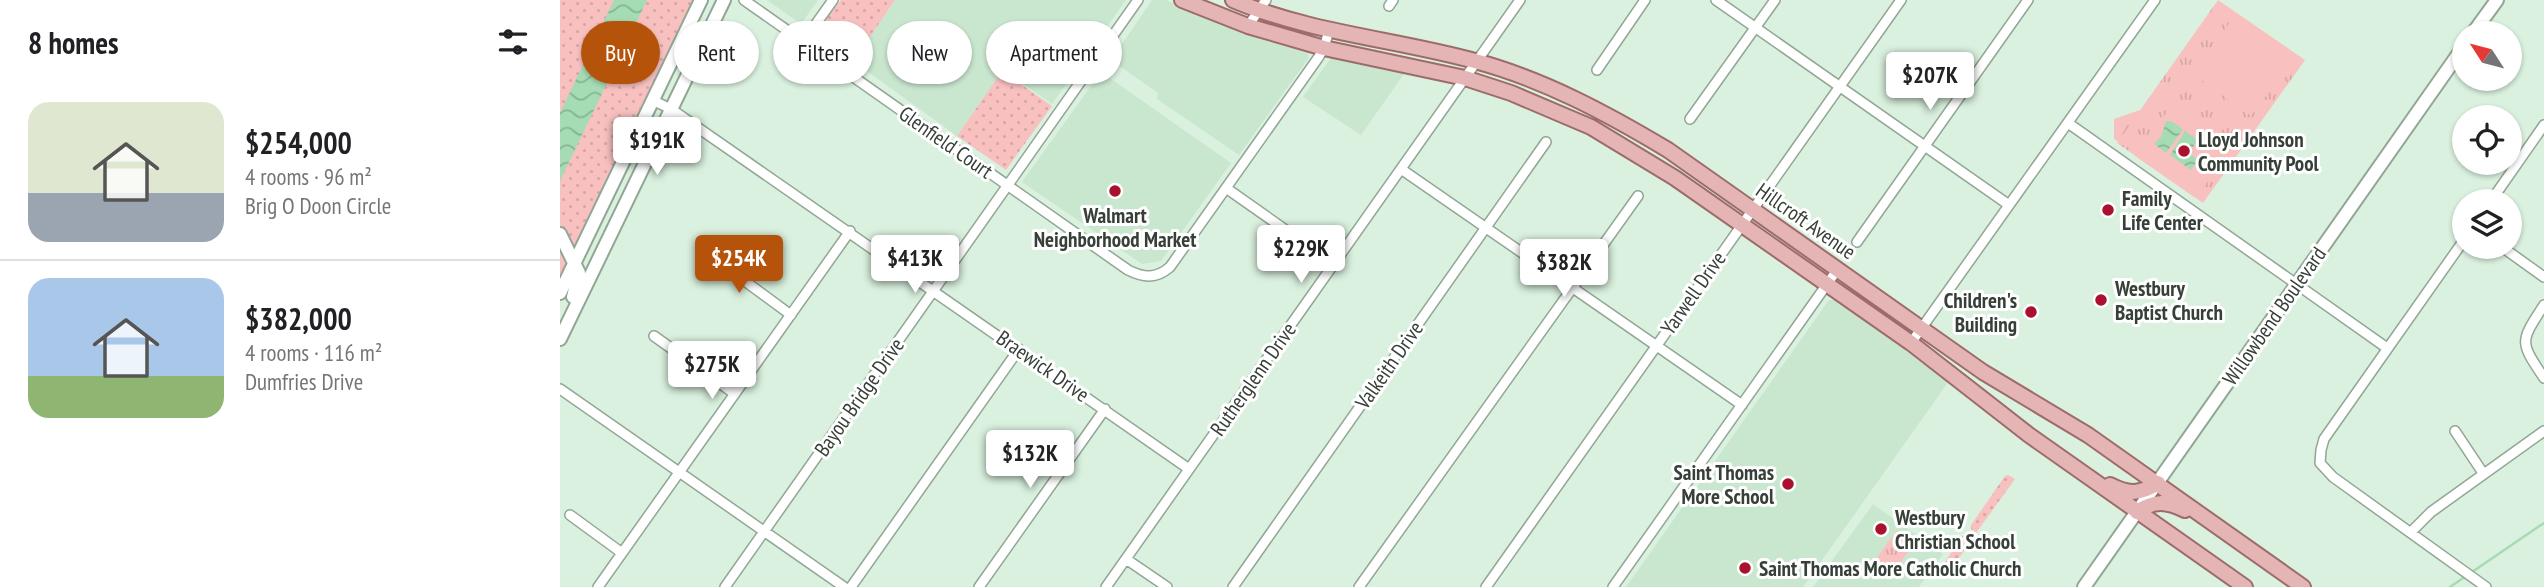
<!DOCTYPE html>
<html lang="en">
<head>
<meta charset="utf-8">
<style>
  :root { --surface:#fff; --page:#f2f2f2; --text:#202124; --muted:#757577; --line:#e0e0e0; --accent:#b45309 }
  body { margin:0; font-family:"PT Sans Narrow",sans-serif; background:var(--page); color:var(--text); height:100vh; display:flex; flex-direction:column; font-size:26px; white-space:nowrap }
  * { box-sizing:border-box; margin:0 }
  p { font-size:23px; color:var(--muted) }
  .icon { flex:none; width:38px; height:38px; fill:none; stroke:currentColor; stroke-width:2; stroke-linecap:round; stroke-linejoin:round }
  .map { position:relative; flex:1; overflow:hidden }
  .details { display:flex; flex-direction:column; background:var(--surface); width:560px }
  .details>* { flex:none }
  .top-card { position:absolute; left:21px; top:21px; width:665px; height:63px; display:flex; gap:14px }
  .needle { width:46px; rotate:306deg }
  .tools { position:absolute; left:1892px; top:21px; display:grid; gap:14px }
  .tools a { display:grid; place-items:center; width:70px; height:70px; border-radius:50%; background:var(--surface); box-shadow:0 2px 5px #0004; font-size:35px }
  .price { position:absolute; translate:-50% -60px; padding:0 16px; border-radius:7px; background:#fff; color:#222; font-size:23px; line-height:46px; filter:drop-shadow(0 2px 4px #0008) }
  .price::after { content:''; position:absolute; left:50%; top:42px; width:21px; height:16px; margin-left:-10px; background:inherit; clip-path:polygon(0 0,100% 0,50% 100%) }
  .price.current { background:var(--accent); color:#fff }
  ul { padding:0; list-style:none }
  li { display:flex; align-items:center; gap:21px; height:175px; padding:0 28px }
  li+li { border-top:2px solid var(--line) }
  li span { display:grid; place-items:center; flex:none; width:196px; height:140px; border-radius:21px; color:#555 }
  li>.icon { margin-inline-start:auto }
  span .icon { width:84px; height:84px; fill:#fffc; stroke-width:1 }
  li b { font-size:30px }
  h2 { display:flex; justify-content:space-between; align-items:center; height:84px; padding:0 28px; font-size:30px }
  .chip { padding:0 24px; border-radius:32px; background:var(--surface); box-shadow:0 2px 5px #0004; font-size:24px; line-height:63px }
  .chip.current { background:var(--accent); color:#fff }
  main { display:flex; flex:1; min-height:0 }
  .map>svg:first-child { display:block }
  .built { fill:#c9e6cf }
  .grass { fill:url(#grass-dots) }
  .forest { fill:url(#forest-firs) }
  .park { fill:url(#park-tufts) }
  .pitch { fill:#f8c1c0 }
  .water { fill:url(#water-waves) }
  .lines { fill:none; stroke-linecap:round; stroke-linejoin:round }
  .stream { stroke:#a5dcb3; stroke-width:2.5 }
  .street-casing { stroke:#91a695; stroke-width:12 }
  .secondary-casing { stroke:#91a695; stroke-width:16 }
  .primary-casing { stroke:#9d6c6a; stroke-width:18 }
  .street { stroke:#fff; stroke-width:9 }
  .secondary { stroke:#fff; stroke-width:12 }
  .primary { stroke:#e5b5b6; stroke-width:14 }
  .poi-dot { fill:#a9112f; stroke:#fff; stroke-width:2.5 }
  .labels { text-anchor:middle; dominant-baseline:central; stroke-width:6; stroke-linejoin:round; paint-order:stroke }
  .poi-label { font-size:21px; font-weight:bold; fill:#363f38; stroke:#fff; text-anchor:start }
  .street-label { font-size:21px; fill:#363f38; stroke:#fff }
</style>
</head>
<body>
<main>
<section class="details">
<h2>8 homes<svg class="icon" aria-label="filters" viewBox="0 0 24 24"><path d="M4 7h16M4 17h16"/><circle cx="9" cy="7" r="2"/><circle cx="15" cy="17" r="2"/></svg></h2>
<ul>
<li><span style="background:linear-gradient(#dfe7d0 65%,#9aa5b1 0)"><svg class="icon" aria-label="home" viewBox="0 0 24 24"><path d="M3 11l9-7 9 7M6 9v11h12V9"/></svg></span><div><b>$254,000</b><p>4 rooms · 96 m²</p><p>Brig O Doon Circle</p></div></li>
<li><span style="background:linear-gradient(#a9c7e8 70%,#8fb573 0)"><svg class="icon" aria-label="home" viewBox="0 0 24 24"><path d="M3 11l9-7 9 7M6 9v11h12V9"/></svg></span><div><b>$382,000</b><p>4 rooms · 116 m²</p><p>Dumfries Drive</p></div></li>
</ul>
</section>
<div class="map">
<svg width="1984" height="587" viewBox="0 0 1984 587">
  <defs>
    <pattern id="grass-dots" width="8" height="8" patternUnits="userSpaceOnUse" patternTransform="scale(1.75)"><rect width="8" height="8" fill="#f8c1c0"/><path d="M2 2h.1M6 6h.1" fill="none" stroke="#d5a7a6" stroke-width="1.8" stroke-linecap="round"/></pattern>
    <pattern id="forest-firs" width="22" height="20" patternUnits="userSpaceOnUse" patternTransform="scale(1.75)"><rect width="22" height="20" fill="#f8c1c0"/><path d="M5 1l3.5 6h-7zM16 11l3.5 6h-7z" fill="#d5a7a6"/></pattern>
    <pattern id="park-tufts" width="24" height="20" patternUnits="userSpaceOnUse" patternTransform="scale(1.75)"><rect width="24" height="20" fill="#f8c1c0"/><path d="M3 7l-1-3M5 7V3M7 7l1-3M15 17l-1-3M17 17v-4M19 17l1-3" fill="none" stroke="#d5a7a6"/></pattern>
    <pattern id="water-waves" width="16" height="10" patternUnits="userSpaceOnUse" patternTransform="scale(1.75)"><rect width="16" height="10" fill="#a5dcb3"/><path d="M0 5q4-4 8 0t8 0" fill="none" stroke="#87b493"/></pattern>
  </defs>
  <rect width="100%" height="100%" fill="#daf1df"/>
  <path class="built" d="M207,0h51l-17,24z
    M335,0h231l-74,104 -49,-34 -46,66 -104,-75z
    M592,0h14l42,19 101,33 -1,7 -69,96 -82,-56 1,-6 -47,-33z
    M771,58l75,13 -45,64 -58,-38z
    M541,72l130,91 -70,98 -19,3 -120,-82z
    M1269,300h5l115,81 -146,206h-177z
    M1313,504l70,50 -24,33h-106z"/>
  <path class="grass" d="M0,0h134l-134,279z
    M281,0h54l-45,66 -32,-23c-3,-15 14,-31 23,-43z
    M442,71l50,35 -46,64 -49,-34z
    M1448,475l7,4 -39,54 -5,-4v-4l34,-49z
    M1406,535l6,5 -24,33 -5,-8 19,-29z"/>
  <path class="forest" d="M1583,109l31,65 -60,-35v-20z"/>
  <path class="park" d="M1658,0l87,60 -102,143 -86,-60z
    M1337,530l18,13 -26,35 -15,-11 -1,-4z"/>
  <path class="pitch" d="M1672,19l59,42 -40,55 -58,-42z
    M1612,105l8,5 3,-4 30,21 -3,4 22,16 -36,51 -61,-42z"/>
  <path class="water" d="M54,0h33l-87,181v-68z
    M1606,121h5l12,8 -17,24 -12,-9 7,-7z
    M1625,131l13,9 -9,13 9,7 -7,10 -21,-15z"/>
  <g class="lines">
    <path class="stream" d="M1890,587l94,-64"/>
    <g class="street-casing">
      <path id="street" d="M184,0l384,270c16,8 28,9 42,-3l148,-209 6,-10 5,-18
        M1156,0l293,205
        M829,6l4,-6
        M688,26l18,-26
        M243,42l30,-42
        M1037,70l48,-70
        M92,100l19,9 518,360
        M1130,119l85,-119
        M1508,123l319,225
        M841,169l341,236
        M666,188l108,76
        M1931,201l53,-76
        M1904,240l-140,199 -3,11 -1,13 13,14 153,110
        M1297,242l171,-242
        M1942,247l42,30
        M144,251l87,64
        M1984,305c-24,37 -25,36 0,73
        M94,336l81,58
        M1351,343l244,-343
        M0,389l284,198
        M1895,431l28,42
        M10,515l52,38
        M1851,532l20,-20 113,-81
        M566,559l41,28
        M38,587l252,-356
        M165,587l413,-587
        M291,587l168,-238
        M419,587l126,-178
        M546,587l414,-587
        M673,587l313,-445
        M799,587l279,-391
        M926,587l415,-587
        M1053,587l224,-317"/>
    </g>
    <g class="secondary-casing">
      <path id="secondary" d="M1913,33l24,-33
        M0,234l19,39 -6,24
        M0,293l141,-293
        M0,339l164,-339
        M1524,587l380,-541"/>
    </g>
    <g class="primary-casing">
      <path id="primary" d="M622,0l66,26 76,22 141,30 46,15 80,34 84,51 236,165 118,92 216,152
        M673,0c77,33 162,39 242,61 68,18 133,53 193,89l315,222 105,63 215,152
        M1550,485c19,10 30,9 48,-2
        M1577,512c17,-12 29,-11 48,-2"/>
    </g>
    <use href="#street" class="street"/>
    <use href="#secondary" class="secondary"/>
    <use href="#primary" class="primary"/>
  </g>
  <g class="poi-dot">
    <circle cx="1624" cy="151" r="7"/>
    <circle cx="555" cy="191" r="7"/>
    <circle cx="1548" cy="210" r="7"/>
    <circle cx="1541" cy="300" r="7"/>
    <circle cx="1471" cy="312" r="7"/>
    <circle cx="1228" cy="484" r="7"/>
    <circle cx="1321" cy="529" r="7"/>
    <circle cx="1185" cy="568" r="7"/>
  </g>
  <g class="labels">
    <g class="poi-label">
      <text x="1638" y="139">Lloyd Johnson<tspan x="1638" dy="24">Community Pool</tspan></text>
      <text x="1562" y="198">Family<tspan x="1562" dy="24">Life Center</tspan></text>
      <text x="555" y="215" text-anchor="middle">Walmart<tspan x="555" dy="24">Neighborhood Market</tspan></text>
      <text x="1555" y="288">Westbury<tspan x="1555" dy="24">Baptist Church</tspan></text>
      <text x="1457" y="300" text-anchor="end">Children's<tspan x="1457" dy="24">Building</tspan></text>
      <text x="1214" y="472" text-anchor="end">Saint Thomas<tspan x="1214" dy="24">More School</tspan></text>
      <text x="1335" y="517">Westbury<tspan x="1335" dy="24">Christian School</tspan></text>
      <text x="1199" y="568">Saint Thomas More Catholic Church</text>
    </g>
    <g class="street-label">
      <text transform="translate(386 142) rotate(35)">Glenfield Court</text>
      <text transform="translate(1246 221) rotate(35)">Hillcroft Avenue</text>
      <text transform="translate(1133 293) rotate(-55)">Yarwell Drive</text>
      <text transform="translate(1714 316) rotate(-55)">Willowbend Boulevard</text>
      <text transform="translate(829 365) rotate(-55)">Valkeith Drive</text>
      <text transform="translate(483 366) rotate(35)">Braewick Drive</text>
      <text transform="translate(693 379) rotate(-55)">Rutherglenn Drive</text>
      <text transform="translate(299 397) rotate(-55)">Bayou Bridge Drive</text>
    </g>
  </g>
</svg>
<div class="tools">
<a><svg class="needle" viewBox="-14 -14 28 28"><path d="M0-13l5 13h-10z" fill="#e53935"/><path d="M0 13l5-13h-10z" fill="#757577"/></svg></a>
<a><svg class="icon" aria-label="locate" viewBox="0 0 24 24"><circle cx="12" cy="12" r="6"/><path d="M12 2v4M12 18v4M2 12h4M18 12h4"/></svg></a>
<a><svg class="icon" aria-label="layers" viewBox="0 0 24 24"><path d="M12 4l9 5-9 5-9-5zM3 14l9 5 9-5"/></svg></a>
</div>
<b class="price" style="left:1370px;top:112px">$207K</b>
<b class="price" style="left:97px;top:177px">$191K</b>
<b class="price" style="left:741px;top:285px">$229K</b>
<b class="price current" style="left:179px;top:295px">$254K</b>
<b class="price" style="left:355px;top:295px">$413K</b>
<b class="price" style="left:1004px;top:299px">$382K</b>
<b class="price" style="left:152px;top:401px">$275K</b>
<b class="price" style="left:470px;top:490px">$132K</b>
<div class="top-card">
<a class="chip current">Buy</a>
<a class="chip">Rent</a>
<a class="chip">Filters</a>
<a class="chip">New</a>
<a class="chip">Apartment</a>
</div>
</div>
</main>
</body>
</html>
